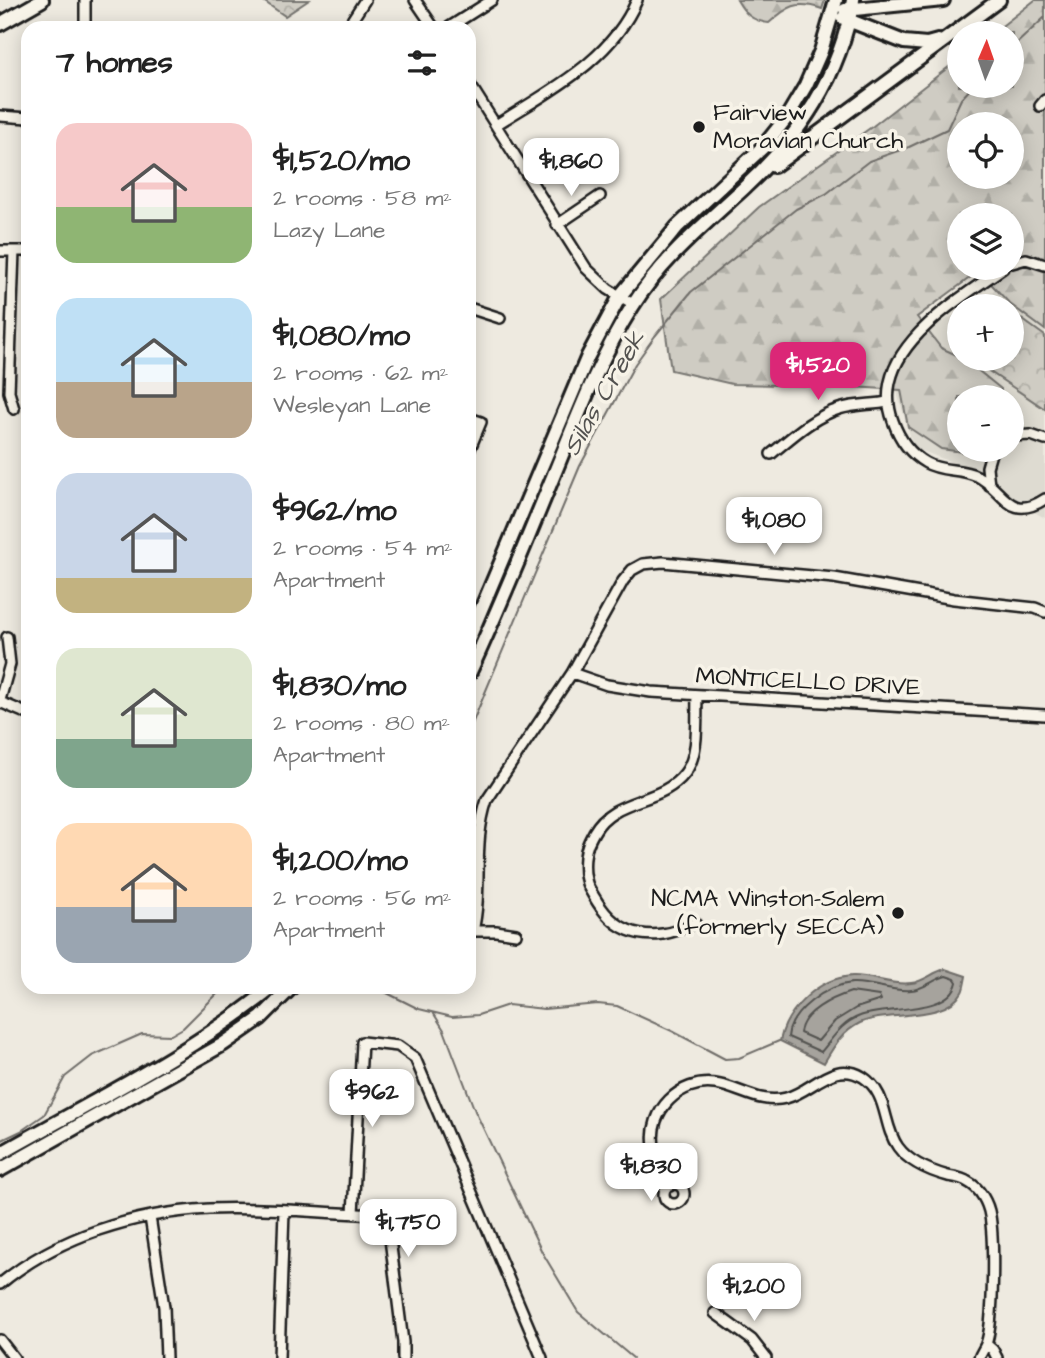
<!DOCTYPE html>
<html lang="en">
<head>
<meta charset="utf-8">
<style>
  :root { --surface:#fff; --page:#f2f2f2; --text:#222; --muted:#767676; --accent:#db2777 }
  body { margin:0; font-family:"Architects Daughter",sans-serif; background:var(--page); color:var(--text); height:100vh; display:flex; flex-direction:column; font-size:26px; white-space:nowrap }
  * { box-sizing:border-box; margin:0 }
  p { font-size:23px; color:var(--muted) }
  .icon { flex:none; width:38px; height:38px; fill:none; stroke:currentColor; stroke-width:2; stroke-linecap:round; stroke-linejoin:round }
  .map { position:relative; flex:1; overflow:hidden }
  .details { position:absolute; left:21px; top:21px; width:455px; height:973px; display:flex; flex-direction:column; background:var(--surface); border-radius:21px; box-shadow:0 4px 18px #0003 }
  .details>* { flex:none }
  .needle { width:46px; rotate:2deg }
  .fabs { position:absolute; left:947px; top:21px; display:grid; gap:14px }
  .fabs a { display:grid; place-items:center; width:77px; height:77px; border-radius:50%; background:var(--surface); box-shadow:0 4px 18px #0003; font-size:35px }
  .price { position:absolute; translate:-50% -60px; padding:0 16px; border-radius:14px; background:#fff; color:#222; font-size:23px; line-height:46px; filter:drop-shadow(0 2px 4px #0008) }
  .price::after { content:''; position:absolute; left:50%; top:42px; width:21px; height:16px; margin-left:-10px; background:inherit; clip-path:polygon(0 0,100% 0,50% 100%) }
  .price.active { background:var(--accent); color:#fff }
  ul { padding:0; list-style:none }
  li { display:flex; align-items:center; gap:21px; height:175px; padding:0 35px }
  li span { display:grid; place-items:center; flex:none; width:196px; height:140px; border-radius:21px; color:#555 }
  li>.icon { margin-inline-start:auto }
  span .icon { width:84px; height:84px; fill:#fffc; stroke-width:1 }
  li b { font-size:30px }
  h2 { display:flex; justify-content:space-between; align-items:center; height:84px; padding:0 35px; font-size:30px }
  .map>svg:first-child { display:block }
  .built { fill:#dedbd1; fill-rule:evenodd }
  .forest { fill:url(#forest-firs); stroke:#767470; stroke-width:2; fill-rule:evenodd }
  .park { fill:url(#park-crowns); stroke:#767470; stroke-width:2 }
  .water { fill:#a6a39d; stroke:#6f6d69; stroke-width:2 }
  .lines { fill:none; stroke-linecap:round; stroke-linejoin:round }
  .shore { stroke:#535250; stroke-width:2 }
  .stream { stroke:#6f6d69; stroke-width:2 }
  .minor-casing { stroke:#1c1c1c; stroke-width:14 }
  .major-casing { stroke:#1c1c1c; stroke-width:18 }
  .minor { stroke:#f7f3e8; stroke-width:9 }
  .major { stroke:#f7f3e8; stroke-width:12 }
  .poi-dot { fill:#1c1c1c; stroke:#f7f3e8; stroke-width:2.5 }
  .labels { text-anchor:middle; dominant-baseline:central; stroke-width:7; stroke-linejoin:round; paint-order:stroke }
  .poi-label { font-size:24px; fill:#1c1c1c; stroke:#f7f3e8; text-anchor:start }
  .street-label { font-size:24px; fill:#1c1c1c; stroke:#f7f3e8 }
  .water-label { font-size:26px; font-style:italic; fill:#535250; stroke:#f7f3e8 }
</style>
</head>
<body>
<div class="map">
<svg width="1045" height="1358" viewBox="0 0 1045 1358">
  <defs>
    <pattern id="forest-firs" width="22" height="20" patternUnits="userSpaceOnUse" patternTransform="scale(1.75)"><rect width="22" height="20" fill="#cfccc3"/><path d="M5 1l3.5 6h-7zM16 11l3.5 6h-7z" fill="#b1afa7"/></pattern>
    <pattern id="park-crowns" width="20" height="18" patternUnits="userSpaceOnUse" patternTransform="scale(1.75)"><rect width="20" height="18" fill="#cfccc3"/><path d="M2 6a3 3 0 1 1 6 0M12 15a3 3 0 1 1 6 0" fill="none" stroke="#b1afa7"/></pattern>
  </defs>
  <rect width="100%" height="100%" fill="#eeeae0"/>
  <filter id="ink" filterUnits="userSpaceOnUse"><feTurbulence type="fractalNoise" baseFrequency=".0143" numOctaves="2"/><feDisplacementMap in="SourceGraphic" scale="14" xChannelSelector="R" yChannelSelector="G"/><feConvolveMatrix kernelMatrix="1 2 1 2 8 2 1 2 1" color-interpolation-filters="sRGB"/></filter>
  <g filter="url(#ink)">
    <path class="built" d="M1022,273l23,18v227l-18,-10 -49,-36 -64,-24 -19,-62 34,-56 30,-18v47h53v-53h-44zM959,397h53v53h-53z"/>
    <path class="forest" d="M737,0h88l-3,9c-25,-9 -34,-3 -53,14 -17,-2 -24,-9 -32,-23z
      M1035,0h10v330l-35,-26 -31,-33 -62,46 24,31 18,8v3h5l37,30v8h-42v53h22l-4,4 -36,-5 -33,-22 -7,-37 -66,-4 -103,-2 -61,-14 -10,-71 98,-92 114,-81 86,-67v27h53v-53h-19zM959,124h53v53h-53zM959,215h53v53h-53z"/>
    <path class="park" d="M262,0h47l-24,16z
      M1012,312l33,24v73l-71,-48 2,-2h36z"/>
    <path class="water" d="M945,969l21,7c-1,5 -2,13 -4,16 -17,31 -75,18 -102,31 -18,9 -26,23 -36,40l-44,-22c6,-31 38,-63 72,-65 20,-1 38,10 59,7 12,-1 22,-11 34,-14z"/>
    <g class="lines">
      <path class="shore" d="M946,976l9,3 2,3c-7,33 -73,24 -97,34 -19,7 -27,22 -39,36l-33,-15c2,-26 39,-52 64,-54 20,-1 38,9 59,7 13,-1 23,-11 35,-14z
        M851,992l28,4 2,4 -25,8 -21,13 -17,20 -18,-8c2,-21 32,-35 51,-41z"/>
      <path class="stream" d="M1012,48l33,-31
        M469,731l111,-265 55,-102 20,-28 36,-44 105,-83 30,-15 43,-33 40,-14 38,-18 14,-30 12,-13
        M375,987l44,22 33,8 26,-2 30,-10 36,4 54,-5 19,2 55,25 53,28 14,-1 40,-17
        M434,1014l10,16 31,81 67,141 36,60 55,46
        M0,1141l21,-10 23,-16 21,-38 27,-21 50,-22 29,1 12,-7 41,-41"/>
      <g class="minor-casing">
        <path id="minor" d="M415,0l19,28
          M85,28v-28
          M347,28l18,-28
          M448,28l44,-28
          M469,83l117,185 22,21 25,15
          M1040,106l5,-6
          M0,116l28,2
          M496,125c53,-34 115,-64 141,-125
          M557,225l43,-29
          M0,251h28
          M14,251l-5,141 5,17
          M1012,263l14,-4 19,6
          M1003,268c-46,33 -136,84 -110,153 6,17 17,33 33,42 16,9 35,5 51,13 27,13 31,47 68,23
          M469,308l31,10
          M469,418l12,4 -12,29
          M1012,436l19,-1 14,5
          M771,454c21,-17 42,-37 68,-45 16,-5 33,-4 49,-7
          M989,485l-2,-18 5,-17
          M572,673l35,12 44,7 394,23
          M0,700l10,-36 -3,-27
          M0,702l28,12
          M695,923c-21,10 -43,17 -67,7 -19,-8 -29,-24 -39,-42 -4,-8 -5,-21 -4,-31 1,-10 4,-16 9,-25 20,-36 67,-27 91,-59 15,-20 11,-54 12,-78
          M469,931h27l20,3
          M473,931c10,-43 -1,-87 14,-131l85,-127 51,-92 9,-11 11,-6 20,-2 171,16 120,21 81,9 10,4
          M664 1194a10 10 0 1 1 20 0a10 10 0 1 1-20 0Z
          M670,1186c-5,-13 -14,-27 -16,-40 -6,-35 26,-67 61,-62 24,3 45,21 71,14 27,-7 47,-39 77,-21 26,17 19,48 35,70 11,15 32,24 50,29 6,1 15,2 20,6 12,6 20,21 22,34 4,23 4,107 -4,128 -2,5 -5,9 -7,14
          M353,1214l9,-172 36,4 17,12 127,300
          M150,1217l14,90 2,51
          M0,1284c58,-48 135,-71 209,-75 59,-3 119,5 178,6l16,127v16
          M715,1313l37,27 14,18
          M0,1340l14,18
          M986,1344l7,6 4,8
          M279,1358l5,-147"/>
      </g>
      <g class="major-casing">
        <path id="major" d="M845,10l98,-10
          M843,18l61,24 23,2 11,-3
          M0,24l42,-24
          M774,166l225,-166
          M469,638l119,-282 32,-60 58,-70 85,-79 24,-30 19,-32 15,-34 15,-51
          M469,674c29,-63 55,-126 81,-190 25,-60 47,-122 82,-177 29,-47 72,-82 112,-119 56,-52 96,-112 109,-188
          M0,1154c93,-53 190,-100 273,-167
          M0,1170l222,-125 39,-27 31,-31"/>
      </g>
      <use href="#minor" class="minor"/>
      <use href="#major" class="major"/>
    </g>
  </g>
  <g class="poi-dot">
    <circle cx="699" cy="127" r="7"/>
    <circle cx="898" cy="913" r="7"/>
  </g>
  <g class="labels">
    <g class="poi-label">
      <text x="713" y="113">Fairview<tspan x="713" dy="28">Moravian Church</tspan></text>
      <text x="884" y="899" text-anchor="end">NCMA Winston-Salem<tspan x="884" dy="28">(formerly SECCA)</tspan></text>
    </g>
    <g class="street-label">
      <text transform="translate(808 682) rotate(3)">MONTICELLO DRIVE</text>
    </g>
    <g class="water-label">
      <text transform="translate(604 393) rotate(-60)">Silas Creek</text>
    </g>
  </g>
</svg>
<div class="fabs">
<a><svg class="needle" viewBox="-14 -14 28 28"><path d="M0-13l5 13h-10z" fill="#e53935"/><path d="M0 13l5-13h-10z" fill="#767676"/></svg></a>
<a><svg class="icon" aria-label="locate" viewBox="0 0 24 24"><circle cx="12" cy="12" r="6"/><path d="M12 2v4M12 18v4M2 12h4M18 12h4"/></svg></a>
<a><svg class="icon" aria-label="layers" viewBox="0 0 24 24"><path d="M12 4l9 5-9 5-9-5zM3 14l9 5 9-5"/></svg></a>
<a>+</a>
<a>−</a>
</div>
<b class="price" style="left:571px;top:198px">$1,860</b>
<b class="price active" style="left:818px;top:402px">$1,520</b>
<b class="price" style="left:774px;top:557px">$1,080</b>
<b class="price" style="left:372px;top:1129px">$962</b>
<b class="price" style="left:651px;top:1203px">$1,830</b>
<b class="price" style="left:408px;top:1259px">$1,750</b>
<b class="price" style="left:754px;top:1323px">$1,200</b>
<section class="details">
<h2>7 homes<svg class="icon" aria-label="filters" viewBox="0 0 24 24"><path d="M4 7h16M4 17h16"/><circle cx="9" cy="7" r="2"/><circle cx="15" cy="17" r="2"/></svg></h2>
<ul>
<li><span style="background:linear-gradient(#f6c9c9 60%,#8fb573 0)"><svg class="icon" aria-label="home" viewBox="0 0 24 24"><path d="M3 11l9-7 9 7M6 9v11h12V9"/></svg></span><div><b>$1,520/mo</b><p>2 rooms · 58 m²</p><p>Lazy Lane</p></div></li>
<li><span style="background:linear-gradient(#bfe0f5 60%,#b9a48a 0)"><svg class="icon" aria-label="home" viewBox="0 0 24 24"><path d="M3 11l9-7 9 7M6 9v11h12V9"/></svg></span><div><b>$1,080/mo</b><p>2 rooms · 62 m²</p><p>Wesleyan Lane</p></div></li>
<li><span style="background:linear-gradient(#c9d6e8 75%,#c2b280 0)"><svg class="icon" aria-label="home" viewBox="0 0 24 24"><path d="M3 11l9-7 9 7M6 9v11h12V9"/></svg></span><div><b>$962/mo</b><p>2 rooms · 54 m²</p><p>Apartment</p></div></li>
<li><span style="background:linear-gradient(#dfe7d0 65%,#7fa58c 0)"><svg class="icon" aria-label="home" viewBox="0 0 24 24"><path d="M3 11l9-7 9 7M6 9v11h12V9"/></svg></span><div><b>$1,830/mo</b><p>2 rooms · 80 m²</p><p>Apartment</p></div></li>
<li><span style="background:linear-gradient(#ffd9b3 60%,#9aa5b1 0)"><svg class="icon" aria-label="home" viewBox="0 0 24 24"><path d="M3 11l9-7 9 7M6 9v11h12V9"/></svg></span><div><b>$1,200/mo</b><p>2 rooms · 56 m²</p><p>Apartment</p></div></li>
</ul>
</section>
</div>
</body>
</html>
